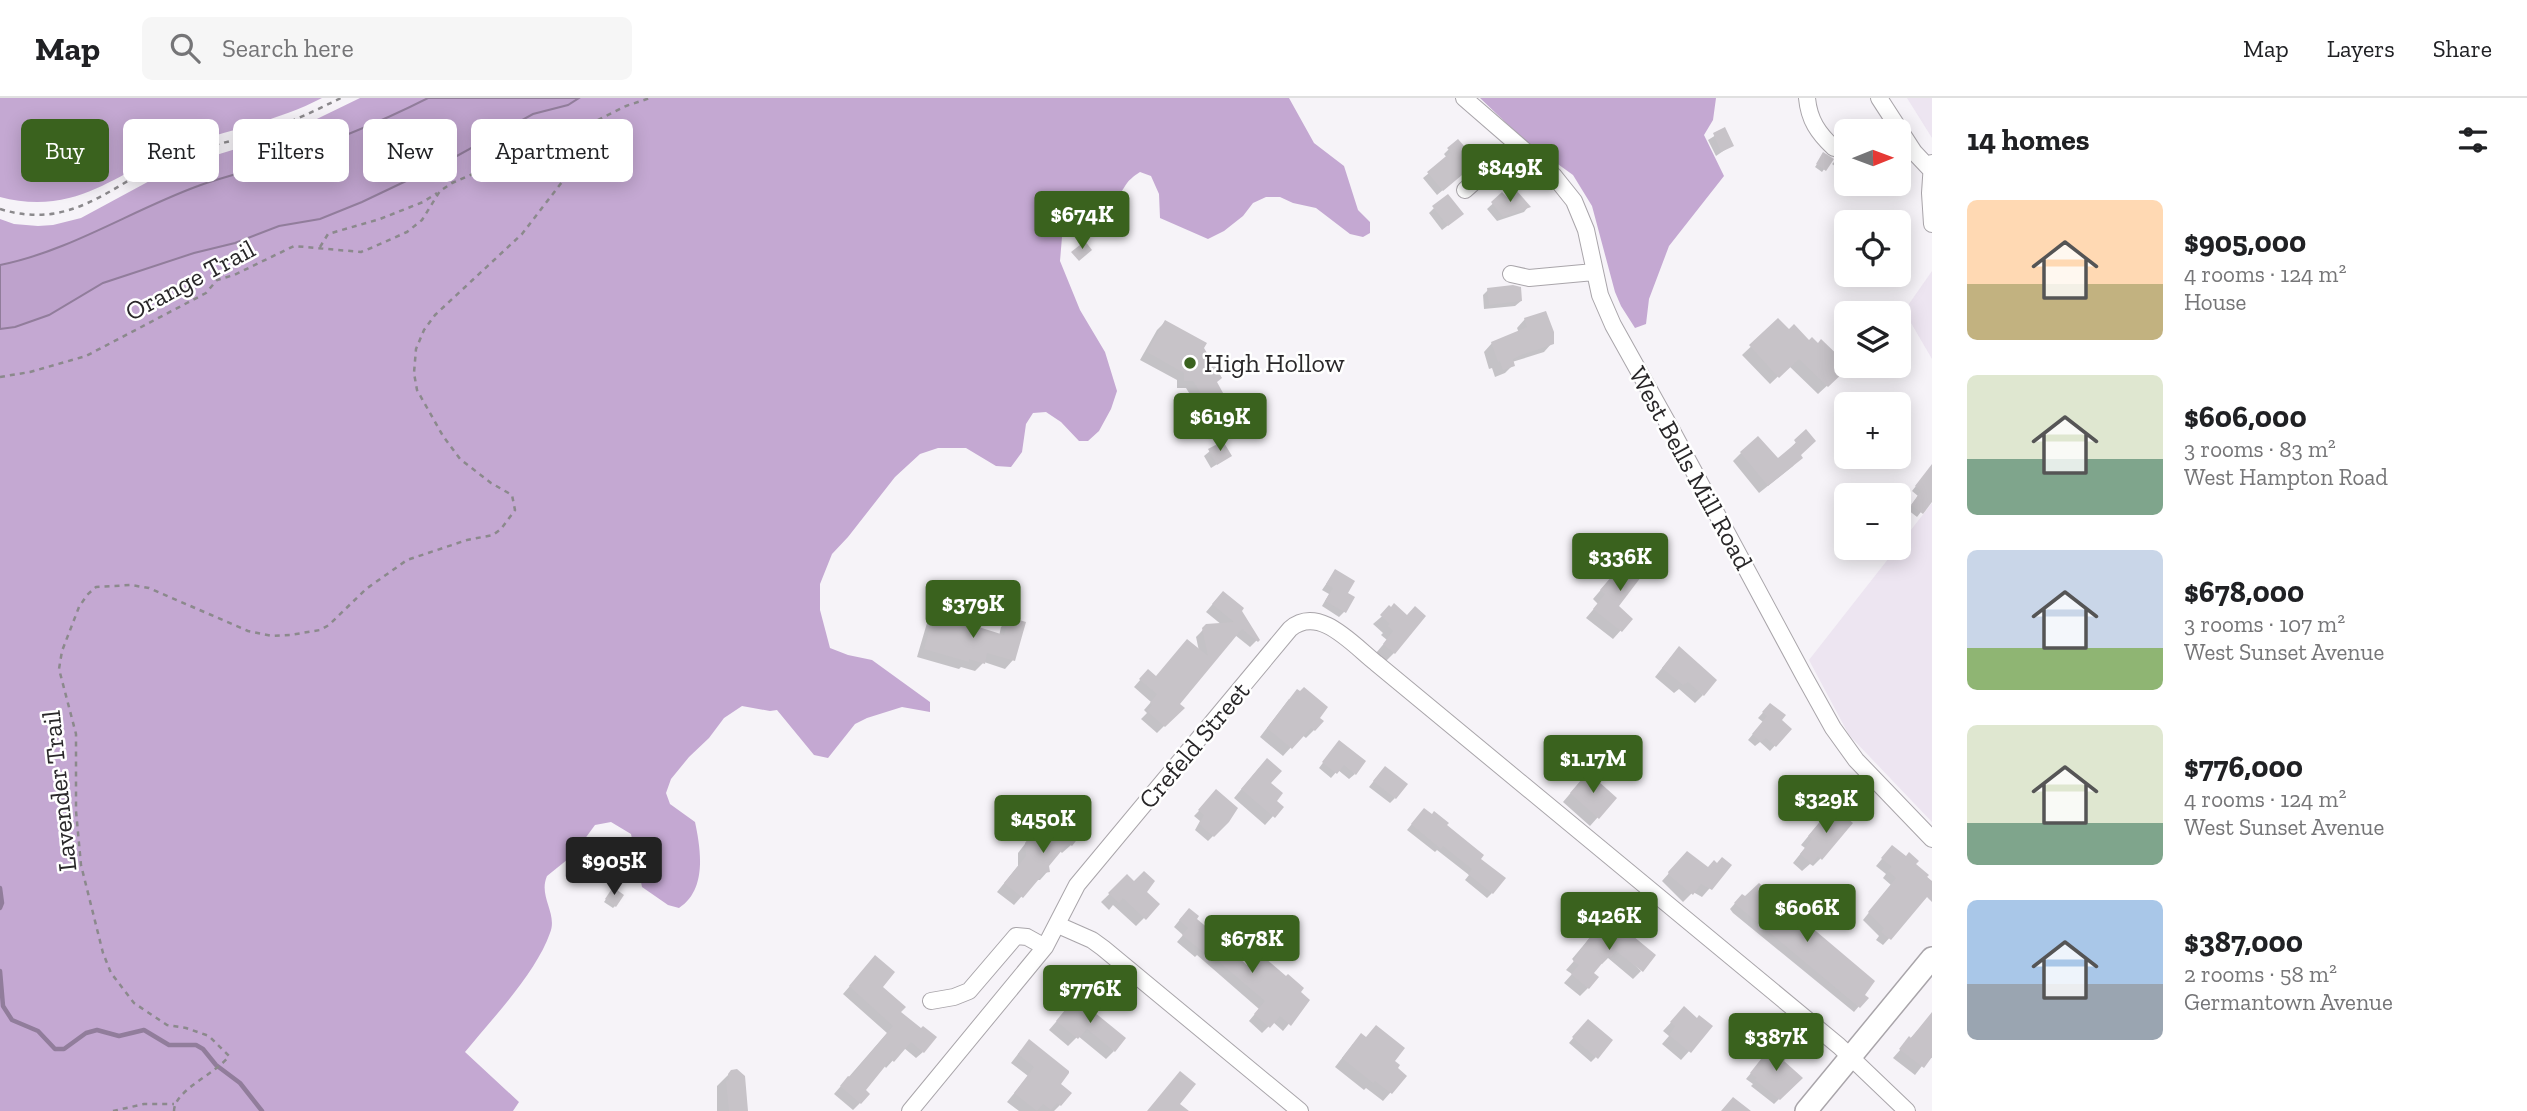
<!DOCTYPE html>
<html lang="en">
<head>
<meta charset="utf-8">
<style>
  :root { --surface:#fff; --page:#f6f6f6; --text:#202124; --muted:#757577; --line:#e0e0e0; --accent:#3a621e }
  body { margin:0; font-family:"Zilla Slab",serif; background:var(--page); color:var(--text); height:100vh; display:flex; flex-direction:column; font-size:26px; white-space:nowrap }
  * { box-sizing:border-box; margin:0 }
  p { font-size:23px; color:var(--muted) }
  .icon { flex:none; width:38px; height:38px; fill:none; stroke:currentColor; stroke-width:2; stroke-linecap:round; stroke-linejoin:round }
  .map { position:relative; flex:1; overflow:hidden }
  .drawer { display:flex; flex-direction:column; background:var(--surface); width:595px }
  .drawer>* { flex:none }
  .hud { position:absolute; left:21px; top:21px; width:665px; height:63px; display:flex; gap:14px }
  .needle { width:46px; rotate:89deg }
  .controls { position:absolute; left:1834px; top:21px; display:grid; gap:14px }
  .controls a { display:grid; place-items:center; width:77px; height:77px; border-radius:10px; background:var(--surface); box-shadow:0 4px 18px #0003; font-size:35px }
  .price { position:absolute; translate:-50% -60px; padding:0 16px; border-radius:7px; background:var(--accent); color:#fff; font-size:23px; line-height:46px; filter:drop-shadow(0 2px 4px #0008) }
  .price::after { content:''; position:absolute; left:50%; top:42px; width:21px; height:16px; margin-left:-10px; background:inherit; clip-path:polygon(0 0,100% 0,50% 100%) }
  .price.on { background:#222; color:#fff }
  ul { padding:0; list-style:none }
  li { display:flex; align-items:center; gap:21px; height:175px; padding:0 35px }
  li span { display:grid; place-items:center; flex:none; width:196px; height:140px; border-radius:10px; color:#555 }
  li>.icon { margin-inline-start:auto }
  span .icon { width:84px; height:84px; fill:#fffc; stroke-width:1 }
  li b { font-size:30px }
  h2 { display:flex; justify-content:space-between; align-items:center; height:84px; padding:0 35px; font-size:30px }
  .tag { padding:0 24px; border-radius:10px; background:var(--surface); box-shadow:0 4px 18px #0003; font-size:24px; line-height:63px }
  .tag.on { background:var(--accent); color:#fff }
  header { display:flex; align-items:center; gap:42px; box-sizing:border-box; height:98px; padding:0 35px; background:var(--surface); border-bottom:2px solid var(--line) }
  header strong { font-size:33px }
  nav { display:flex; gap:38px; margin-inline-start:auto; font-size:24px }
  .search { width:490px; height:63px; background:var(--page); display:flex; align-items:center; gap:18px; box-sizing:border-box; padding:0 24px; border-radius:10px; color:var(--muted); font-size:26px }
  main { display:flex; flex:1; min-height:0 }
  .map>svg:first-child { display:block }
  .built { fill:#ede5f1 }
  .forest { fill:#c4a8d2 }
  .water { fill:#bea2cc; stroke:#917d9b; stroke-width:2 }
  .shadow { fill:#0003 }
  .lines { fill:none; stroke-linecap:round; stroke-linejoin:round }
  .stream { stroke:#917d9b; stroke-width:4.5 }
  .building { fill:#c7c3c8 }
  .minor-casing { stroke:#a9a5aa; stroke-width:18 }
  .major-casing { stroke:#a9a5aa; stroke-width:24 }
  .path { stroke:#8b898c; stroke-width:2.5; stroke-dasharray:5 5; stroke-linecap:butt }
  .minor { stroke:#fff; stroke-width:16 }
  .major { stroke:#fff; stroke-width:21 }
  .poi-dot { fill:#3a621e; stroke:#fff; stroke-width:2.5 }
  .labels { text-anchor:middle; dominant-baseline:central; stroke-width:5; stroke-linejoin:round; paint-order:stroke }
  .street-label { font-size:26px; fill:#292729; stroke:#fff }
  .poi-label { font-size:26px; fill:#292729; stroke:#fff; text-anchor:start }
</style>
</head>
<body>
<header>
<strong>Map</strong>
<div class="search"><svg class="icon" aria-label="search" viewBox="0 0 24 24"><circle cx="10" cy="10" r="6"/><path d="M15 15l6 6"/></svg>Search here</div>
<nav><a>Map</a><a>Layers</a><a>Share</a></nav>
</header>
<main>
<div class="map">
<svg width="1932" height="1013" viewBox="0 0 1932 1013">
  <rect width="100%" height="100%" fill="#f6f3f8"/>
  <path class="built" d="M1907,0h25v40z
    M1932,173v88l-28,-48z
    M1932,405v319l-83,-87 -40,-75z"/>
  <path class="forest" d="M0,0h322c-48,25 -102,33 -152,53 -34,14 -64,38 -101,47 -23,6 -46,5 -69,-1z
    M360,0h68c-55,28 -115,51 -174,70 -18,7 -38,11 -56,18 -66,24 -128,65 -198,79v-46l14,5 24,2 15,-1 28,-7 74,-40 32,-14 101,-31z
    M579,0h710l25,45 30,23 14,44 12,12v11l-7,4 -13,-3 -34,-26 -23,-5 -13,-6h-14l-13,6 -10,13 -19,15 -16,8 -48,-21 -1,-24 -8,-18 -11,-4c-15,10 -12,11 -22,25 -7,11 -17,20 -24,31l-32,9 -2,24 20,49 25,42 12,39 -6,18 -12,22 -11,10h-9l-18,-19 -15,-10 -13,1 -7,11 -4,28 -11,15 -15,-1 -30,-18h-28l-18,6 -25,23 -47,60 -16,17 -12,30v26l10,38 18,7 24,5 58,42v10l-28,-5 -35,11 -12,6 -27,34 -14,-3 -37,-45 -7,1 -28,-5 -18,12 -15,20 -20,19 -18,22 -5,14 4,11 25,18c6,28 12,68 -16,86l-11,-3 -26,-18 -11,-53 -20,-12 -16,3 -22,30 -26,21c-9,21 11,37 3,57 -14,40 -58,86 -85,119l54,50 -6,9h-513v-782l15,-2 34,-12 54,-32 91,-30 41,-10 44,-17 41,-7 42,-17 84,-40 87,-48 35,-9z
    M1480,0h236l-3,22 -9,15 20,41 -55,70 -20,53 -3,25 -11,4 -14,-22 -6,-14 -23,-86 -19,-31 -50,-36z"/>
  <path class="water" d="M428,0h151l-11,7 -35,9 -87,48 -84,40 -42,17 -41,7 -44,17 -41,10 -91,30 -54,32 -34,12 -15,2v-64c70,-14 132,-55 198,-79 18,-7 38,-11 56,-18 59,-19 119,-42 174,-70z"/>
  <path class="shadow" d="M1724,32l8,15 -16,11 -8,-16z
    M1846,41v35l-14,-10 7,-7 -1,-8z
    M1449,51l18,21 -30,25 -14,-17 24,-20 -3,-4z
    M1822,59l9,3 -9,12 -7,-5z
    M1502,97l7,6 19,6 -4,5 -27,9 -10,-12z
    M1434,110l22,11 -14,11 -13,-17z
    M1488,192l33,11 -6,5 -31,3 -1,-14z
    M1525,221l27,24 -8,9 -32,10 1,3 -8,8 -10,4 -3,-9 -3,1 -5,-17 8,-9 27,-10 -2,-5z
    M1778,223l64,51 -24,22 -29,-28 -19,18 -28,-29z
    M1165,224l37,27 13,34 23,41 -23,17 -5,-9 2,-2 -26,-42h-9v-8l-37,-20 17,-30z
    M1806,334l-7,24 -6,10 -34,27 -26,-32 8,-8 37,8z
    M1210,353l20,5 -19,12 -7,-12z
    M1932,368v32l-15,19 -9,-7 10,-14 -6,-5z
    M1335,473l11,23 -2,18 -5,5 -17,-11 7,-12 -7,-4z
    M1616,474v34l15,13 -18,20 -27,-21 12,-14 -5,-5z
    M1216,502l23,11 18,29 -7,7 -15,-12 -58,69 5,4 -25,25 -16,-14 6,-6 -3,-3 7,-8 -17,-15 7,-8 14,-1 44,-27 -3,-14 4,-4 7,-8h15l-16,-13z
    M1394,508v47l-8,8 -10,-8 11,-13 -6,-5 2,-2 -10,-9z
    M935,517l64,21 2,-9 8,-8 4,41 -8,9 -21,-7 -9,9 -14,-4 -2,2 -42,-12 10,-34z
    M1671,559l32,38 -8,8 -16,-14 -5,4 -19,-16z
    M1289,601l29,19 -4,12 -8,8 -4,-3 -19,21 -23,-19z
    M1770,607l9,15 11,9 -20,22 -10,-9 -5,4 -7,-6 15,-18 -5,-4z
    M1334,650l21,26 -6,5 -11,-9 -7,8 -12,-10z
    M1259,670l10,15 5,18 7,6 -16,18 -31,-27z
    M1380,675l15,25 -5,5 -21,-16z
    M1580,684l18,35 -8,9 -27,-24z
    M1217,694l11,29 -20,20 -13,-11 5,-9 -6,-5z
    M1419,717l13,1 47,43 13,34 -5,5 -22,-18 4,-5 -32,-25 -2,2 -28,-22z
    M1825,718l-4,42 -8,8 -3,-2 -8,7 -9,-8 12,-15 -4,-3z
    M1062,728l9,19 -9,8 -3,-3 -12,16 1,5 -8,9h-4l-22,25 -17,-13 21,-26v-13l10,-13 24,-2z
    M1886,756l28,10 18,18v9l-49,54 -7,-5 3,-4 -16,-16 28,-35 -8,-7 3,-4 -10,-8z
    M1679,764l29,7 22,-4 -28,32 -9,-5 -10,10 -21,-21z
    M1127,779l31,27 -22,22 -23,-21 -4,5 -8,-8z
    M611,794l4,14 -2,2 -9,-6z
    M1737,803l126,94 3,3 -12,14 -121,-99 -3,-4z
    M1182,819l12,2 52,47 62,34 -25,31 -10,-9 -11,11 -13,-12 10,-12 -62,-54 -2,2 -18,-15 6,-7 -9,-8z
    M1597,831l44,42 -8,8 -25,-21 -6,6 -2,-1 -9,11 -3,14 -8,8 -16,-13 8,-9 -6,-4 8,-9 -2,-2z
    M869,866l11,24 19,24 24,40 -7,6 -12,-10 -18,20 -2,-3 -21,25 -3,13 -7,7 -19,-16 53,-61 -44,-39z
    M1074,903l40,50 -8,8 -28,-23 -10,10 -19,-16z
    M1932,916v44l-3,-1 -14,18 -22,-17z
    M1676,919l21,3 14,7 -30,33 -19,-16 7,-8 -6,-5z
    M1583,928l13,31 -5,5 -22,-19z
    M1353,946l40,17 2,7 10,8 -22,25 -17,-13 -2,2 -29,-23z
    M1021,952l37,34 2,21 -6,6h-35l-12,-9 21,-26 -17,-13z
    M1782,963l18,17 -26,26 -23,-18 2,-2 -7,-5 14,-17z
    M732,973l14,40h-29v-25z"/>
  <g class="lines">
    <path class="stream" d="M0,790l2,15 -2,5
      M0,873l3,35 9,14 26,11 17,18h9l22,-16 11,-3 22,6 25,-6 25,15h27l7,4 13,16 24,18 22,28"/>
  </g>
  <path class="building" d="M1725,29l9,19 -13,6 -8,-19z
    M1458,41l14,16 -3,3 5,7 -31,26 -16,-19 24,-20 -4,-4z
    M1823,54l11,7 -8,12 -10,-7z
    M1517,93l14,16 -28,10 -12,-15 11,-10 7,7z
    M1448,96l16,20 -16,12 -16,-20z
    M1085,143l7,9 -13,11 -8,-9z
    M1513,187l8,2 1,14 -33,4 -2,-17z
    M1546,213l8,21v12l-33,11 -8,4 2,7 -12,4 -3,-9 -2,1 -7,-20 36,-15 -3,-9z
    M1778,220l11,11 5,-5 15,16 3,-3 6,6 3,-4 25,24 -2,9 -16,15 -29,-28 -20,19 -30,-33z
    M1165,222l42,23 -3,5 18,30 -5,4 23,42 -17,10 -7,-11 3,-1 -26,-41h-9v-8l-37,-21z
    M1806,331l10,12 -15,14 2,3 -35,28 -28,-34 18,-16 20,22 18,-15 -2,-3z
    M1223,343l9,15 -15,9 -9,-16z
    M1932,366v38l-9,12 -12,-9 10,-14 -6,-5z
    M1643,459l1,13 -4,5 1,2 -22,29 14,13 -11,13 -29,-23 12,-15 -5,-4 24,-28 2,1 4,-5z
    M1335,471l20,12 -7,12 7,4 -9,16 -21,-12 8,-13 -7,-4z
    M1223,493l21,17 -2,3 18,29 -2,2 -16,-13 -62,75 5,4 -20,19 -18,-16 5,-6 -2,-2 7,-9 -18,-15 9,-10 8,7 31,-37 21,17 -6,-28 4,-4 28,-2 -22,-18z
    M1394,505l13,12 8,-9 11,10 -31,38 -12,-10 10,-13 -5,-5 2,-2 -10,-9 9,-10 2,2z
    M934,515l70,22 5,-18 17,5 -11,39 -28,-8 -2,11 -16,-5v3l-45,-13z
    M1679,548l38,34 -13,16 -16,-14 -5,3 -21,-17z
    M1304,589l24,20 -8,11 4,3 -9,10 -4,-3 -19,21 -25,-21 30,-39 3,2z
    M1770,605l16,12 -4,5 10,9 -16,18 -10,-9 -5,4 -9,-8 15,-18 -5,-4z
    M1339,642l27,21 -10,14 -12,-10 -7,9 -15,-12z
    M1267,660l15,13 -11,12 12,10 -6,8 7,6 -9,11 -34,-29z
    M1385,668l23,18 -12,15 -23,-18z
    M1588,674l29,26 -18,21 -29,-26z
    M1216,691l22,19 -9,14 -15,15 -15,-13 5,-9 -6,-5z
    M1833,708l20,17 -31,37 -4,-4 -6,8 -12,-10 12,-15 -4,-3z
    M1424,710l8,6 2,-3 15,12 -2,2 37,30 -3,4 25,19 -13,16 -25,-20 4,-5 -29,-23 -2,3 -30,-25z
    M1070,717l16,13 -14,18 -4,-3 -19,23 1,6 -6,1 -21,25 -19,-15 22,-27 -1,-13 11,-14h8l9,7z
    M1892,747l14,11 3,-4 10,9 -3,3 13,11 -2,2 5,4v21l-5,-5 -36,43 -10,-8 3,-4 -16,-16 28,-34 -8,-7 4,-4 -11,-9z
    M1687,753l21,16 6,-7 3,3 5,-6 10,8 -20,25 -11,-6 -8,11 -24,-20 -1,-3z
    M1144,773l11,10 -8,11 13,12 -14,16 -23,-22 -4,5 -11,-10 19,-19 7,7z
    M1759,785l116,98 -10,14 4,3 -9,10 -126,-105 8,-9 3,2z
    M613,789l11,8 -8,12 -11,-8z
    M1189,810l10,8 -2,3 18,15v3l32,28 11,-13 28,24 2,-2 16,14 -3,4 9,8 -19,26 -11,-10 -10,12 -16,-14 11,-13 -60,-51 -2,2 -21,-17 6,-7 -9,-8z
    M1610,819l46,38 -13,17 -27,-21 -5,6 -2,-2 -15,18 5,4 -10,12 -18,-15 8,-9 -6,-4 24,-34 3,3z
    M875,857l20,17 -12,15 23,20 -5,5 20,16 2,-2 14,11 -13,16 -13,-11 -17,20 -3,-3 -25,31 4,4 -9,10 -21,-18 8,-10 2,1 43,-51 -44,-40z
    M1074,901l7,6 2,-2 43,35 -11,14 -28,-23 -9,10 -22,-18z
    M1684,908l13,12 2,-3 14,11 -22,27 -22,-18 6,-9 -5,-4z
    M1932,914v45l-8,11 -25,-19 10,-13 2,2z
    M1588,921l25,21 -15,19 -26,-22z
    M1376,927l29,23 -10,13 5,4 -2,3 9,8 -15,18 -17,-13 -2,2 -31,-25 19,-25 5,4z
    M1029,941l40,32v2l-8,11 11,9 -11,13 -4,-3 -6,7 -8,-6 -6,7 -23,-18 20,-26 -16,-13z
    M1779,945l12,9 -7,9 19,17 -23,22 -25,-20 2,-2 -7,-5 15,-19 3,3z
    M737,971l8,7 3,35h-19l-3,-30 3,-1 -1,-6 3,-4z
    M1180,973l16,13 -16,20 9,7h-42z
    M1733,999l18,14h-30z"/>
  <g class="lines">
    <g class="minor-casing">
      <path id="minor" d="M1464,0l90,78 20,25 12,29 14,65 13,30 58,104 133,247 29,52 23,32 76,79
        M1807,0c2,22 11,35 27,50
        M1879,0l35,54 17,18
        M1932,65l-2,30 2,31
        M1465,92l52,-46
        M1511,176l18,4 65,-6
        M1058,827l34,15 11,8 197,163
        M931,903l23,-4 15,-6 47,-55 11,1 18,10
        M910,1013l135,-164 32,-62 213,-256c29,-25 63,16 86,34l463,383 68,65"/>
    </g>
    <g class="major-casing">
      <path id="major" d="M1806,1013l126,-153"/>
    </g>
    <path class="path" d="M0,111c72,22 109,-23 169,-50 28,-12 59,-16 88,-25 29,-9 57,-23 84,-36
      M320,149l8,-13 52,-15 43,-17 14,-9
      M0,279l30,-5 56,-16 120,-63 11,-13 17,-5 60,-29 67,6 10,-4 36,-16 15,-12 18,-29 12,-8 48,-21 25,-9 18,-11 25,-7 58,-29 24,-8
      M113,1013l31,-7h30
      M174,1013c0,-21 42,-37 55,-55l-20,-20 -23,-8 -19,-3 -33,-22 -23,-30 -8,-20 -22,-88 -5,-54v-77l-17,-65 3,-18 17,-44 8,-12 9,-8 35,-2 18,3 99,43 24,5 18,-1 30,-5 9,-5 37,-36 41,-29 60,-20 26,-5 8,-6 14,-19 -3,-15 -21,-12 -31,-24 -17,-23 -26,-46 -3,-17 2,-24 8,-19 11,-15 87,-81 40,-52 40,-40 2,-5 -4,-4 -32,2"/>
    <use href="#minor" class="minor"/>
    <use href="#major" class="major"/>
  </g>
  <circle class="poi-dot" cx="1190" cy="265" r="7"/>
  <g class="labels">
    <g class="street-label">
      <text transform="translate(190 182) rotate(-28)">Orange Trail</text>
      <text transform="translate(1691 370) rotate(61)">West Bells Mill Road</text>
      <text transform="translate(1194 647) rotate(-50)">Crefeld Street</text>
      <text transform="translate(59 693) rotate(-96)">Lavender Trail</text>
    </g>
    <g class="poi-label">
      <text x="1204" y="265">High Hollow</text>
    </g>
  </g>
</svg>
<div class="controls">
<a><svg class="needle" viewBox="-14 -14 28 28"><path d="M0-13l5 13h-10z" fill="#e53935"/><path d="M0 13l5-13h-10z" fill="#757577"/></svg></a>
<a><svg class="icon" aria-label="locate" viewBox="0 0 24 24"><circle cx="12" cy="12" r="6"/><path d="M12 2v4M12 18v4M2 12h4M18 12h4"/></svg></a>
<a><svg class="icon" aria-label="layers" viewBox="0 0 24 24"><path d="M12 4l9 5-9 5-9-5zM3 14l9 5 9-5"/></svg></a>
<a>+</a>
<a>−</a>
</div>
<b class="price" style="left:1510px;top:106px">$849K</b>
<b class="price" style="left:1082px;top:153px">$674K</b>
<b class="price" style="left:1220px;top:355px">$619K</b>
<b class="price" style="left:1620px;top:495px">$336K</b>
<b class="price" style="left:973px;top:542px">$379K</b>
<b class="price" style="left:1593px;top:697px">$1.17M</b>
<b class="price" style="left:1826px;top:737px">$329K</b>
<b class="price" style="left:1043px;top:757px">$450K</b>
<b class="price on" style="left:614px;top:799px">$905K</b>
<b class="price" style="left:1807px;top:846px">$606K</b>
<b class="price" style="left:1609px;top:854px">$426K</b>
<b class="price" style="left:1252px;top:877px">$678K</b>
<b class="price" style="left:1090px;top:927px">$776K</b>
<b class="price" style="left:1776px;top:975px">$387K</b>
<div class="hud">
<a class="tag on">Buy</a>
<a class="tag">Rent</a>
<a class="tag">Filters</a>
<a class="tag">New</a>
<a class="tag">Apartment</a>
</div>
</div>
<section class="drawer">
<h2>14 homes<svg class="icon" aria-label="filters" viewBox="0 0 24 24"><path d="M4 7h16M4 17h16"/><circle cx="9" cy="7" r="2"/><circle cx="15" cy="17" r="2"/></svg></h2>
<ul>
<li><span style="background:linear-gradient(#ffd9b3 60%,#c2b280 0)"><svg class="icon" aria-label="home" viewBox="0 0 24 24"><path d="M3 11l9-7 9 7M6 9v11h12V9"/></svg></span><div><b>$905,000</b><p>4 rooms · 124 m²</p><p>House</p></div></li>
<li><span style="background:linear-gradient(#dfe7d0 60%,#7fa58c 0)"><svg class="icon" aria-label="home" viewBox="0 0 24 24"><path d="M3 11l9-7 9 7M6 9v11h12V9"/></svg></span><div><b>$606,000</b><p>3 rooms · 83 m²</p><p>West Hampton Road</p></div></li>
<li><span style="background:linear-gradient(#c9d6e8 70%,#8fb573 0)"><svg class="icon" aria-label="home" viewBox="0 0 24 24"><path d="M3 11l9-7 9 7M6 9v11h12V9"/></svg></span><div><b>$678,000</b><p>3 rooms · 107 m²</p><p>West Sunset Avenue</p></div></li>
<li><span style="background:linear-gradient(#dfe7d0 70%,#7fa58c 0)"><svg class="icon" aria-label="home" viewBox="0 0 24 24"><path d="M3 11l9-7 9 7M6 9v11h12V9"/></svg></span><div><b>$776,000</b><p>4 rooms · 124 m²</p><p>West Sunset Avenue</p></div></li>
<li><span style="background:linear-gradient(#a9c7e8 60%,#9aa5b1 0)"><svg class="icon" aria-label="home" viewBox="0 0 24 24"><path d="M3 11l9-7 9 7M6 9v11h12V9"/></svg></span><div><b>$387,000</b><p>2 rooms · 58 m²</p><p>Germantown Avenue</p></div></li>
</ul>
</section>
</main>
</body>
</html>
